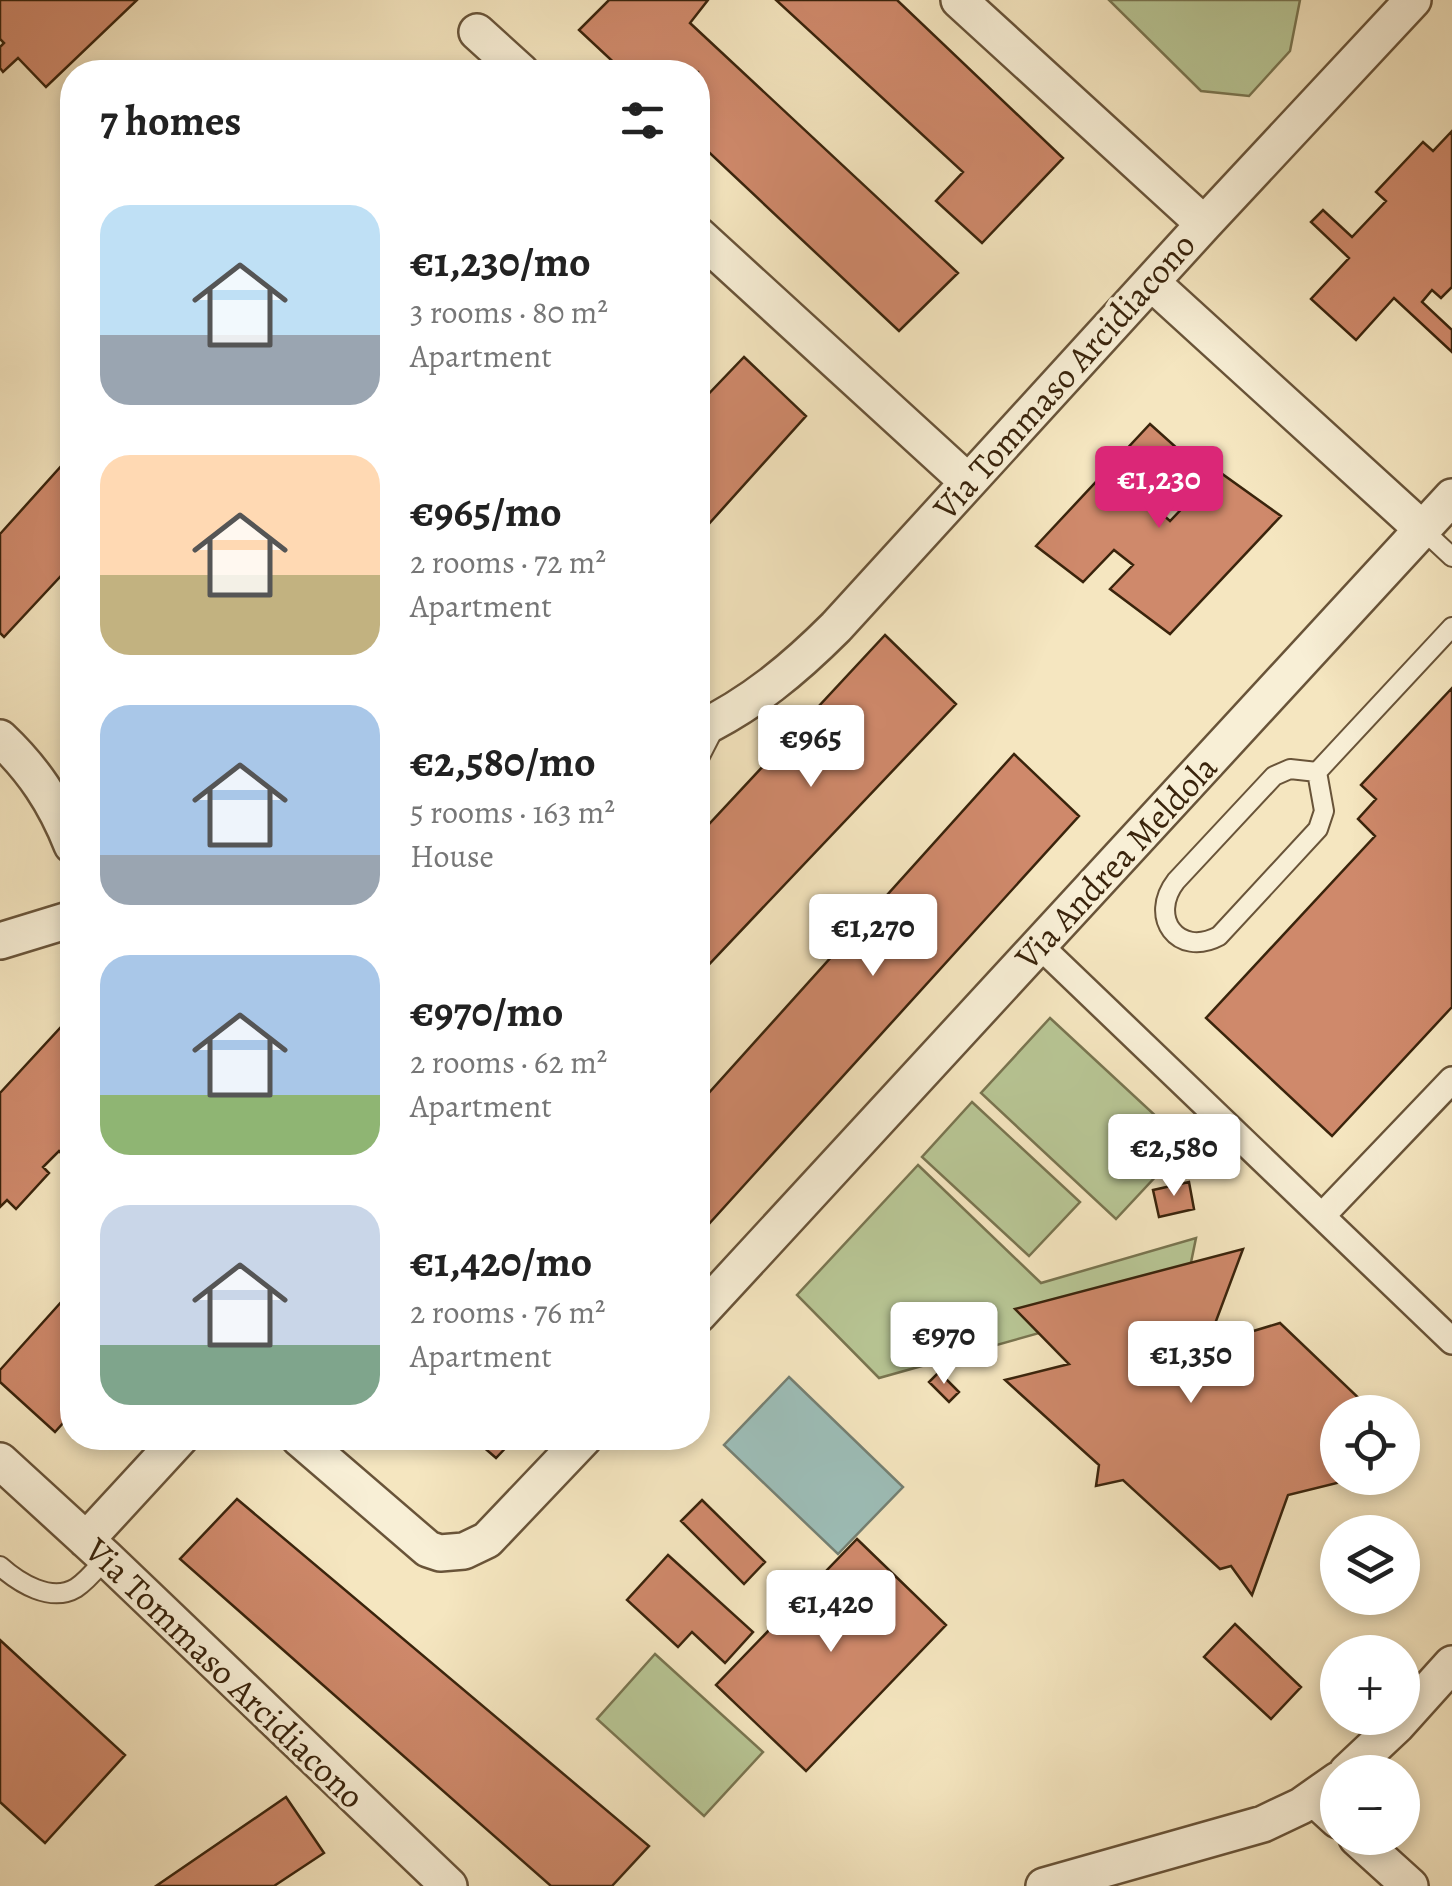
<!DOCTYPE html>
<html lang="en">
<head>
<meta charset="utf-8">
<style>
  :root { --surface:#fff; --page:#f6f6f6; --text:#222; --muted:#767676; --accent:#db2777 }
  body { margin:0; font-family:Alegreya,serif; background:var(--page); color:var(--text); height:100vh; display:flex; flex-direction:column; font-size:38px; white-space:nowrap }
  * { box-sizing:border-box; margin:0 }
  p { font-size:32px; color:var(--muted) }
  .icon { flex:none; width:55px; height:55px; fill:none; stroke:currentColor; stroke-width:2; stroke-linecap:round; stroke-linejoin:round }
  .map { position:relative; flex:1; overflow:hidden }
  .details { position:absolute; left:60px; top:60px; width:650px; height:1390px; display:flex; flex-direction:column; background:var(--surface); border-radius:40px; box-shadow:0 5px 15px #0003 }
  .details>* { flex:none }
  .tools { position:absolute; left:1320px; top:1395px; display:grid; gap:20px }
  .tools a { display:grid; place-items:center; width:100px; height:100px; border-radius:50%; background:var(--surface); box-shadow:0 5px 15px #0003; font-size:50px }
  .price { position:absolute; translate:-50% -85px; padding:0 22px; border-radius:10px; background:#fff; color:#222; font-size:32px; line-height:65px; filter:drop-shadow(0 2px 5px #0008) }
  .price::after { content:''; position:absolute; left:50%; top:60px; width:30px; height:22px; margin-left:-15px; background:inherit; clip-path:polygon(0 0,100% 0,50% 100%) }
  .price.current { background:var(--accent); color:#fff }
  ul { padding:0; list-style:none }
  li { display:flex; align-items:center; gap:30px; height:250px; padding:0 40px }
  li span { display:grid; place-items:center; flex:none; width:280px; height:200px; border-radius:30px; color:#555 }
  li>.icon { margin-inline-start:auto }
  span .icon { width:120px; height:120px; fill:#fffc; stroke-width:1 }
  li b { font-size:42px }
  h2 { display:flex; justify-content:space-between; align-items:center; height:120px; padding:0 40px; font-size:42px }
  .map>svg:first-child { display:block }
  .green { fill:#b8c695; stroke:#797550; stroke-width:2.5 }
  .water { fill:#9dbeb8; stroke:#758073; stroke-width:2.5 }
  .building { fill:#cf896b; stroke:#3a240c; stroke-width:2.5 }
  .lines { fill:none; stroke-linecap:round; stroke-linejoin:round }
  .service-casing { stroke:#695439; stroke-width:22 }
  .pedestrian-casing { stroke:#695439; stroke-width:30 }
  .minor-casing { stroke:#695439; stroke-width:40 }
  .service { stroke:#f8efd6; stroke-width:18 }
  .pedestrian { stroke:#f8efd6; stroke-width:25 }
  .minor { stroke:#f8efd6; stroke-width:35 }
  .labels { text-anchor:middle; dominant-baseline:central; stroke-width:8; stroke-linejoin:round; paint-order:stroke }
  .street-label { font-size:35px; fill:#3a240c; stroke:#f8efd6 }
</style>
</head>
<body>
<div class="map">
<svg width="1452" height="1886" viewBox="0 0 1452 1886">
  <rect width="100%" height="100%" fill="#f5e6c0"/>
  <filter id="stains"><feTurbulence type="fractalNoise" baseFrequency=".002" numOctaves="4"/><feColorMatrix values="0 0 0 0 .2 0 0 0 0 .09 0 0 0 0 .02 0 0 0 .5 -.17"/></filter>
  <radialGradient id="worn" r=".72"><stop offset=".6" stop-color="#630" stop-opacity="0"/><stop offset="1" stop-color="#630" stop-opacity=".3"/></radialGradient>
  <path class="green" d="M1109,0h191l-10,51 -41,45 -48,-5z
    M1050,1018l136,126 -70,75 -135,-126z
    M972,1102l108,100 -51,54 -107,-99z
    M918,1165l123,118 155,-45 -11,54 -306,86 -82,-83z
    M655,1654l108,98 -59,64 -107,-97z"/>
  <path class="water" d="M789,1377l114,110 -65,67 -114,-109z"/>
  <path class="building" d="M0,0h137l-91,87 -28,-29 -15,14 -3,-4v-21l4,-4 -4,-4z
    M609,0h99l-18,23 268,250 -59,58 -201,-189v-70h-74l-45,-42z
    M776,0h121l166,158 -81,85 -46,-42 27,-29z
    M1452,131v156l-11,11 -9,-8 -10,12 30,28v22l-58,-54 -38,42 -45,-41 38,-41 -38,-36 12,-12 29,27 34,-36 -10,-9 47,-50 10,9z
    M744,357l62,59 -108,120v-131z
    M1150,424l49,44 -46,38 17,15 48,-50 63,45 -111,118 -60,-45 23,-24 -19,-15 -31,32 -47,-36z
    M72,454v110l-68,73 -4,-4v-99z
    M885,635l71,69 -258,272v-140z
    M1452,688v319l-120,129 -126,-118 169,-182 -17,-17 18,-20 -15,-14z
    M1014,754l65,62 -381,420v-131z
    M72,1015v132l-8,9 -5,-5 -16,16 6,6 -33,36 -9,-9 -7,7v-114z
    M1189,1182l5,27 -35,8 -6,-27z
    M1243,1249l-36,96 73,-22 86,82 -3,7h-25v66h4l-1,4 -53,13 -36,100 -21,-29 -11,3 -97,-89 -27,6 3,-21 -94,-85 64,-16 -54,-55z
    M72,1290v123l-17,19 -55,-50v-12z
    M939,1372l20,20 -10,10 -20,-20z
    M473,1438h42l-19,20z
    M237,1499l412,347 -37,40h-61l-371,-327z
    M702,1500l63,62 -21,22 -63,-63z
    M857,1539l89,86 -140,146 -90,-86z
    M668,1555l85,77 -28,31 -33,-31 -14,15 -51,-47z
    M1235,1624l66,63 -30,32 -67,-62z
    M0,1640l125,115 -80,88 -45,-41z
    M286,1797l38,56 -50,33h-118z"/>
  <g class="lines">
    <g class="service-casing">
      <path id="service" d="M1422,529l30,28
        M698,760l18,-35
        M1317,772l7,39 -6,18 -99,107c-41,22 -71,-19 -43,-55l98,-105 16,-7 27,3 135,-145
        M0,1566c19,17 51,37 76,22 12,-8 21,-20 30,-30"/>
    </g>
    <g class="pedestrian-casing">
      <path id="pedestrian" d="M1039,945l413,396
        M1322,1216l130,-136"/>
    </g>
    <g class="minor-casing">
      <path id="minor" d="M959,0l245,224
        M477,32l44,40
        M698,235l270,247
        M1151,282l271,247
        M698,730c54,-26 96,-61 138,-103l368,-403 209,-224
        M0,738c33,31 55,64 72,107
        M0,941l72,-22
        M698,1315l754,-818
        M299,1438l129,111 12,4 24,-2 23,-11 97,-102
        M0,1461l106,97 343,328
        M86,1540l94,-102
        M1347,1772l49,-46 56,-62
        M1314,1798l24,22
        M1357,1838l53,48
        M1044,1886l219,-62 38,-18 37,-26"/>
    </g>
    <use href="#service" class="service"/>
    <use href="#pedestrian" class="pedestrian"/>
    <use href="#minor" class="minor"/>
  </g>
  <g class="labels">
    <g class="street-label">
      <text transform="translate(1064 376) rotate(-48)">Via Tommaso Arcidiacono</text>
      <text transform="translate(1116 862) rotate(-47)">Via Andrea Meldola</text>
      <text transform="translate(225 1673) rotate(44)">Via Tommaso Arcidiacono</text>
    </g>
  </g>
  <rect width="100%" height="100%" filter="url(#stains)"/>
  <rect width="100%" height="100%" fill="url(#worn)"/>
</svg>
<div class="tools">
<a><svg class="icon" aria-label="locate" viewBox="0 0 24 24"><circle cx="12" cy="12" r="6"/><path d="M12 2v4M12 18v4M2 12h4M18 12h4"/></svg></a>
<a><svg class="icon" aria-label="layers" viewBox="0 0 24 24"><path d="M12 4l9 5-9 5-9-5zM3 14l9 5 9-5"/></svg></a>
<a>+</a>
<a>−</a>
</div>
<b class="price current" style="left:1159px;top:531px">€1,230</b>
<b class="price" style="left:811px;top:790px">€965</b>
<b class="price" style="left:873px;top:979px">€1,270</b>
<b class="price" style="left:1174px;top:1199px">€2,580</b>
<b class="price" style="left:944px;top:1387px">€970</b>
<b class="price" style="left:1191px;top:1406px">€1,350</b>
<b class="price" style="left:831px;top:1655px">€1,420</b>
<section class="details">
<h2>7 homes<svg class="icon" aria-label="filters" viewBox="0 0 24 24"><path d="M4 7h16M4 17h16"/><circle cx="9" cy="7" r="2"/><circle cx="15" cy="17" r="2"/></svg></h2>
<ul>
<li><span style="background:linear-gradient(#bfe0f5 65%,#9aa5b1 0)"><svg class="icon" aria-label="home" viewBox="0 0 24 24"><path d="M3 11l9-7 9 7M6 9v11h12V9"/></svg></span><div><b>€1,230/mo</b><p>3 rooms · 80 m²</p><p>Apartment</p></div></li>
<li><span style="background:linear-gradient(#ffd9b3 60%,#c2b280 0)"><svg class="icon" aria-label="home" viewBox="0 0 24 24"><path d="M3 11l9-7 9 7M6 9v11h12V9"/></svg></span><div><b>€965/mo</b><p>2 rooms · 72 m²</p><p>Apartment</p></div></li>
<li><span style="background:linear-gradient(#a9c7e8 75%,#9aa5b1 0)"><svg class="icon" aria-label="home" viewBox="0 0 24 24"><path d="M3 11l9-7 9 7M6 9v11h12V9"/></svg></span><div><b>€2,580/mo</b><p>5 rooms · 163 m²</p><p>House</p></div></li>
<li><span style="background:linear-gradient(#a9c7e8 70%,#8fb573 0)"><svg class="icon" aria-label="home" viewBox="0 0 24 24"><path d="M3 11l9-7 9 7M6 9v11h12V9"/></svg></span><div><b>€970/mo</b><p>2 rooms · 62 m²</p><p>Apartment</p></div></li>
<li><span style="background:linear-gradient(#c9d6e8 70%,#7fa58c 0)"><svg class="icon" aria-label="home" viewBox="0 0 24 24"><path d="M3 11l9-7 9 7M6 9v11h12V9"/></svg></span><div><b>€1,420/mo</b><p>2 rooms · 76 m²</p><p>Apartment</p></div></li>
</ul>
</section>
</div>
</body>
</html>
